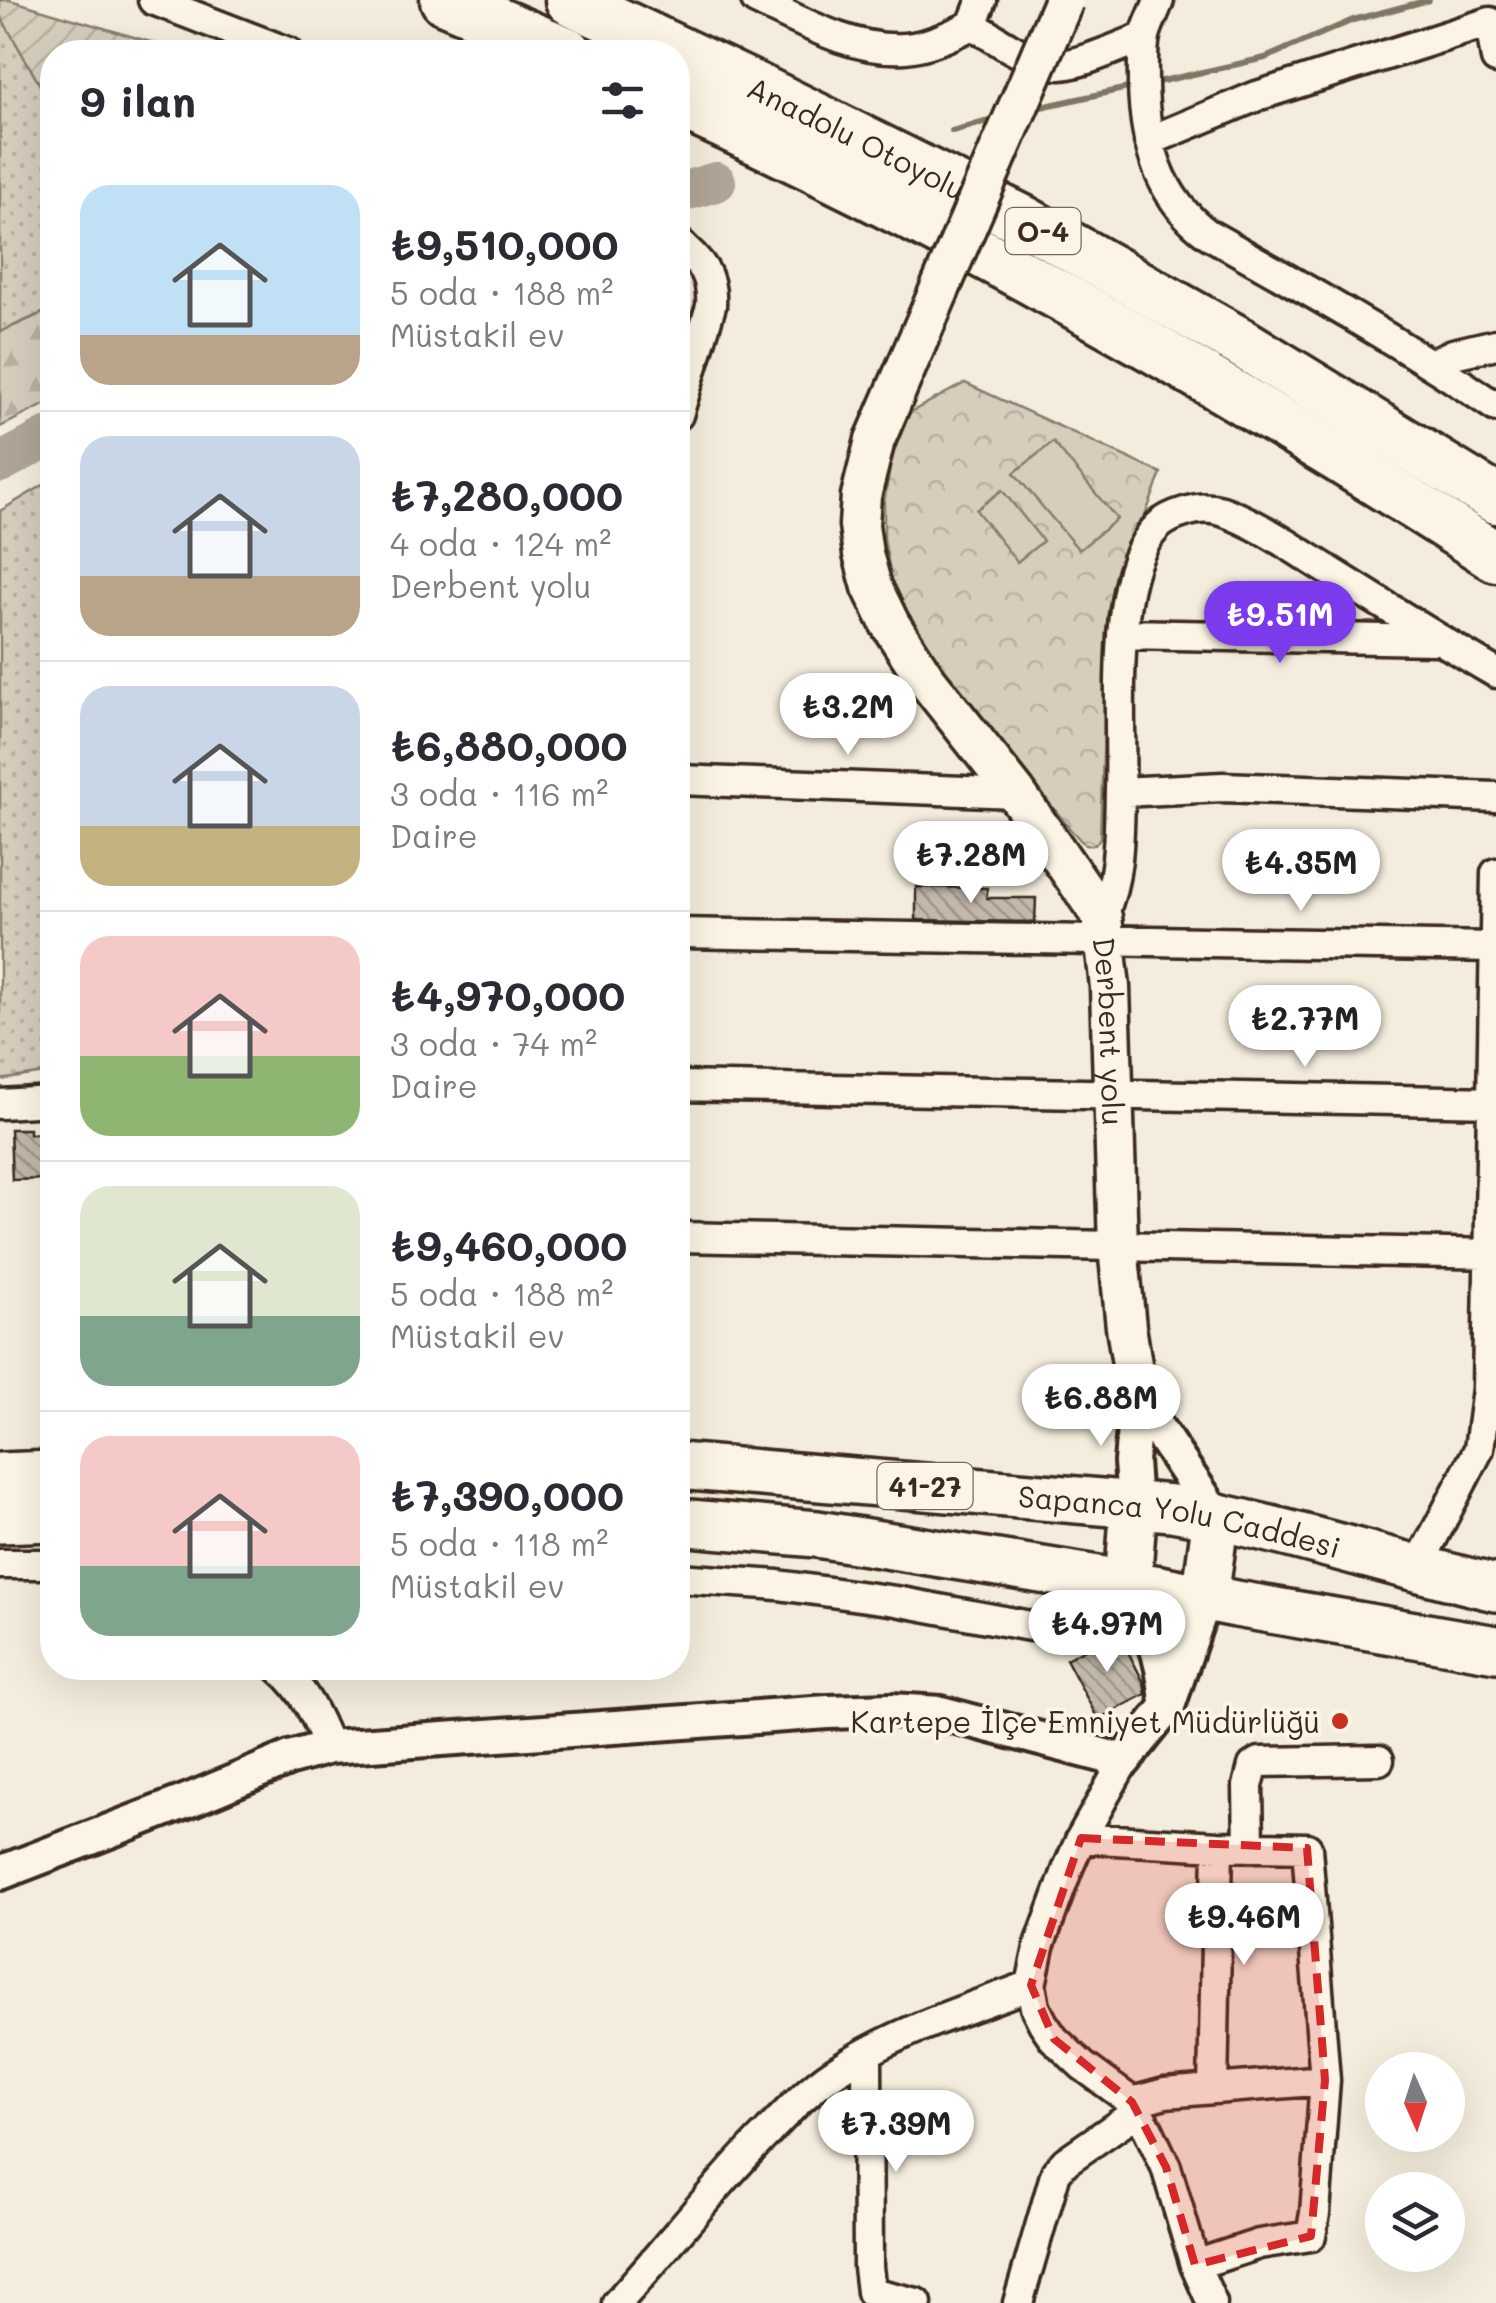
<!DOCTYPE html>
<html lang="tr">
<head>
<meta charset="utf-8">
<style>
  :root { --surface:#fff; --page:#f2f2f3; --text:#2b2b33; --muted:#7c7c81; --line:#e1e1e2; --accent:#7c3aed }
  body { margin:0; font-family:Mali,sans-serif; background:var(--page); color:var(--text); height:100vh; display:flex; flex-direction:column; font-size:38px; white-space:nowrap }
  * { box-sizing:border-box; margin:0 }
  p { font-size:32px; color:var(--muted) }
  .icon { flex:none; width:55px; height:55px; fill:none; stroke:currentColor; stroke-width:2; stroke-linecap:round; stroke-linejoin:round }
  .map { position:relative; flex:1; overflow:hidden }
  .sheet { position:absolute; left:40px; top:40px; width:650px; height:1640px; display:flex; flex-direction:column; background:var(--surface); border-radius:40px; box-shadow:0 10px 40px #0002 }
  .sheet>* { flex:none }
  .needle { width:65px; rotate:177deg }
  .tools { position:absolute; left:1365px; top:2052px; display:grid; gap:20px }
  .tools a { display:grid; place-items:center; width:100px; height:100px; border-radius:50%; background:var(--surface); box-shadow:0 10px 40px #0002; font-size:50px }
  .price { position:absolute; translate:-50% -85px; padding:0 22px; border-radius:35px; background:#fff; color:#222; font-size:32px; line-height:65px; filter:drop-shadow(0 2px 5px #0008) }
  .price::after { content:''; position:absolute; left:50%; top:60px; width:30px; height:22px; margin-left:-15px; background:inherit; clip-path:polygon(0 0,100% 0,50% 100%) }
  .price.on { background:var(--accent); color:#fff }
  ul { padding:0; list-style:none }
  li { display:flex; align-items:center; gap:30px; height:250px; padding:0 40px }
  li+li { border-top:2px solid var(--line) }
  li span { display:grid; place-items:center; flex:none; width:280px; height:200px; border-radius:30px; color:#555 }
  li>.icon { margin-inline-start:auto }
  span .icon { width:120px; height:120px; fill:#fffc; stroke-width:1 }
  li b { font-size:42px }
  h2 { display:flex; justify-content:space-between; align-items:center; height:120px; padding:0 40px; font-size:42px }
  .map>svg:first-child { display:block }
  .grass { fill:url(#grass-dots); stroke:#887c6e; stroke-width:2.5 }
  .forest { fill:url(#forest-firs); stroke:#887c6e; stroke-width:2.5 }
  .park { fill:url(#park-crowns); stroke:#887c6e; stroke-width:2.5 }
  .garden { fill:url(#garden-furrows); stroke:#887c6e; stroke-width:2.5 }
  .pitch { fill:#d6cdbd; stroke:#887c6e; stroke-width:2.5 }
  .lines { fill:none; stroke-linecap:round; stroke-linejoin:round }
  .stream { stroke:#817466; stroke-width:6 }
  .river { stroke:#b0a596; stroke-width:40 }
  .building { fill:url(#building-back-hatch); stroke:#3b2a1e; stroke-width:2.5 }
  .minor-casing { stroke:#3b2a1e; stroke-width:35 }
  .tertiary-casing { stroke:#3b2a1e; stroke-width:40 }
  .secondary-casing { stroke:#3b2a1e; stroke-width:45 }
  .trunk-casing { stroke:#3b2a1e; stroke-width:52 }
  .motorway-casing { stroke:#3b2a1e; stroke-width:55 }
  .minor { stroke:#fcf5e5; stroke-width:28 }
  .tertiary { stroke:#fcf5e5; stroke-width:32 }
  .secondary { stroke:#fcf5e5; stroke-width:38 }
  .trunk { stroke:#fcf5e5; stroke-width:45 }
  .motorway { stroke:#fcf5e5; stroke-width:48 }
  .secondary-bridge-casing { stroke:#3b2a1e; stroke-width:45; stroke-linecap:butt }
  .secondary-bridge { stroke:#fcf5e5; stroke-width:38 }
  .marked { fill:#d62828; fill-opacity:0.2; stroke:#d62828; stroke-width:8; stroke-dasharray:20 12; stroke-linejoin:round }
  .poi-dot { fill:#c8321e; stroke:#fcf5e5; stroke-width:4 }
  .labels { text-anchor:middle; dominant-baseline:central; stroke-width:8; stroke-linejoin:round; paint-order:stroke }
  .shield { fill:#fcf5e5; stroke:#75675a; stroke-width:2.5 }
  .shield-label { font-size:28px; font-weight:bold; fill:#3b2a1e }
  .street-label { font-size:30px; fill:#3b2a1e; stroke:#fcf5e5 }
  .poi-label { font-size:30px; fill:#3b2a1e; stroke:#fcf5e5; text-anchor:end }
</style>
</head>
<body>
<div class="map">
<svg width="1496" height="2303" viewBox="0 0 1496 2303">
  <defs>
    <pattern id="grass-dots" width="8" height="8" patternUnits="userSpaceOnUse" patternTransform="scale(2.5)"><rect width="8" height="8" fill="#d6cdbd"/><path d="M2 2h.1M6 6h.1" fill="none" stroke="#b9b0a2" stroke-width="1.8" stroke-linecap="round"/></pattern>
    <pattern id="forest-firs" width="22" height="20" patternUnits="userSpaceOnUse" patternTransform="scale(2.5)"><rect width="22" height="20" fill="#d6cdbd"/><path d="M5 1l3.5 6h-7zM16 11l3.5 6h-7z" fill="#b9b0a2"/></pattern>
    <pattern id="park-crowns" width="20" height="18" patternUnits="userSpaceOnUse" patternTransform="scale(2.5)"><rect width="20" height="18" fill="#d6cdbd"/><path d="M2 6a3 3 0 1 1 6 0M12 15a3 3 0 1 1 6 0" fill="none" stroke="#b9b0a2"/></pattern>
    <pattern id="garden-furrows" width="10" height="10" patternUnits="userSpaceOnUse" patternTransform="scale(2.5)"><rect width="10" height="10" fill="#d6cdbd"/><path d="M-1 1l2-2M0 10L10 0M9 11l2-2" fill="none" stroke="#b9b0a2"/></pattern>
    <pattern id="building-back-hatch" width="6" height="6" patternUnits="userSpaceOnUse" patternTransform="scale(2.5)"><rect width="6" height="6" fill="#c3b9aa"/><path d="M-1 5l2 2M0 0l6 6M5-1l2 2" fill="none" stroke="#a0978a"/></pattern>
  </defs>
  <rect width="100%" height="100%" fill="#f4eddd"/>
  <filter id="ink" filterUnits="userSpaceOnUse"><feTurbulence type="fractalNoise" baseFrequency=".01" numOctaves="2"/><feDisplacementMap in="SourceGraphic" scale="20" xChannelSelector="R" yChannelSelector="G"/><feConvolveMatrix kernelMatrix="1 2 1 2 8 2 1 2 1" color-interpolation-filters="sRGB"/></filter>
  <g filter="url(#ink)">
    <path class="grass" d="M0,15l52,91v203l-52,23z
      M52,480v585l-8,8 -44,7v-569z"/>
    <path class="forest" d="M52,309v92l-52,26v-95z"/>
    <path class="park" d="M965,383l196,90 -53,142 -8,223c-4,7 -7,8 -15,7l-14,-15 -135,-170 -33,-50 -12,-33 -7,-38v-37l8,-45 17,-44z"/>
    <path class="garden" d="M0,0h10l174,52h-132v54l-52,-91z"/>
    <path class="pitch" d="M1053,442l64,77 -38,31 -65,-77z
      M1002,490l41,51 -26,21 -41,-52z"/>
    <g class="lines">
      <path class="stream" d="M1149,84l116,-26 88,-38 76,-20
        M1032,109l105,-23
        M952,131l48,-13"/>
      <path class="river" d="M678,193l38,-11
        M0,463l52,-28"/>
    </g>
    <path class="building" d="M916,887l71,1v10h49l-1,24 -119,-2z
      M10,1129h19v5l16,-1 2,46 -35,1z
      M1118,1632l26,51 2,11 -48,25 -32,-60z"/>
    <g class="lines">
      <g class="minor-casing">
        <path id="minor" d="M153,0l135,52
          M756,0c45,21 98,52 149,48 24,-2 46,-13 67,-23l10,-25
          M1159,0c-4,12 -11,24 -14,36 -3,15 -2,32 -2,47 1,58 15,115 65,151 98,55 195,110 288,173
          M972,25c26,14 57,40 88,40 23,-1 62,-20 85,-28
          M1149,141l108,-45 233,-74 6,37
          M678,242c23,21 35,31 33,64l-33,109
          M1431,364l22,-10 43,-10
          M1122,634l313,6
          M678,780l338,13
          M1120,792l103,-5 273,10
          M1102,917c18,-38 17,-84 18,-126 3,-68 -13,-216 38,-265 7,-7 17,-11 27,-14 12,-4 24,-5 37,-1 37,13 72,38 106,59 56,35 111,70 168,103
          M678,933l818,14
          M678,1086l818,16
          M0,1104l52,-3
          M678,1237l818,17
          M0,1564h52
          M1416,1570l63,-121 8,-60 9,-516
          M678,1578l100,7 118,16 134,25
          M279,1668c25,21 38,49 50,79
          M1124,1761l-43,77 -13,30 -29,79 -8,38 4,22 8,16 11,16 29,27 49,36 16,27 18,38 29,98 17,38
          M1081,1838l137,8 89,2 18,232 -160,13 -33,9
          M1249,1847l-1,-61 5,-20 7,-4 119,-2
          M867,2054l1,213 3,25 46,11
          M1213,2089l5,-243
          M1195,2265l64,-21 52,-8 4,-23 10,-133
          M617,2303c51,-56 97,-117 151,-171 21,-22 42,-44 68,-61 58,-39 129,-61 195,-86
          M1018,2303l38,-131 10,-11 72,-50"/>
      </g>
      <g class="tertiary-casing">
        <path id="tertiary" d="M1137,1395l14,24 65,97
          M1134,1503l-3,-41 6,-67
          M1128,1584c22,40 35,71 39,118
          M0,1873l192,-74 98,-41 39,-11 499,-35 63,-2 50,3 183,48 44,-55 37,-108"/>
      </g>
      <g class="secondary-casing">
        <g id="secondary">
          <path id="s1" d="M875,440l-14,56 -2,29 4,29 9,33 18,37 35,54 91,115 86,124 8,70 8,260 8,80 11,68"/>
        </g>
      </g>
      <g class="trunk-casing">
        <g id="trunk">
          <path id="s2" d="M678,1466l494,42c109,19 216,55 324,80"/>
          <path d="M0,1476l52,-2"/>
          <path d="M0,1520l52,-2"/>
          <path d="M678,1522l139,12 343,55 76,15 260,45"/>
          <path d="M1128,1584l6,-81"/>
          <path d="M1205,1598l11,-82"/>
        </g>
      </g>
      <g class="motorway-casing">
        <g id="motorway">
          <path d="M445,0l123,52"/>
          <path id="s3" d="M570,0l193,91 260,129 217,122 256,157"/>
          <path d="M678,103c283,129 556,285 818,454"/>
        </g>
      </g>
      <use href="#minor" class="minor"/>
      <use href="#tertiary" class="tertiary"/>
      <use href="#secondary" class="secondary"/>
      <use href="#trunk" class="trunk"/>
      <use href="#motorway" class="motorway"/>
      <g class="secondary-bridge-casing">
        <path id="secondary-bridge" d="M875,440l189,-440"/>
      </g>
      <use href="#secondary-bridge" class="secondary-bridge"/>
    </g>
  </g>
  <path class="marked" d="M1081,1838l226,10 18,232 -14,156 -116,29 -29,-98 -34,-65 -78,-63 -23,-54z"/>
  <circle class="poi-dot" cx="1340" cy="1721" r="10"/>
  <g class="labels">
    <g class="shield">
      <rect x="1005.5" y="208" width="75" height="46" rx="8"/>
      <rect x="877.5" y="1463" width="95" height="46" rx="8"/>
    </g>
    <g class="shield-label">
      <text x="1043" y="231">O-4</text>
      <text x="925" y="1486">41-27</text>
    </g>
    <g class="street-label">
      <text stroke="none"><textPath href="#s3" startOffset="318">Anadolu Otoyolu</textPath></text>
      <text stroke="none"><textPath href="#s1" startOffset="668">Derbent yolu</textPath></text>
      <text stroke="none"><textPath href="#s2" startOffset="505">Sapanca Yolu Caddesi</textPath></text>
    </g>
    <g class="poi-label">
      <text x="1320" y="1721">Kartepe İlçe Emniyet Müdürlüğü</text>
    </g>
  </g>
</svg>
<div class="tools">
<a><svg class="needle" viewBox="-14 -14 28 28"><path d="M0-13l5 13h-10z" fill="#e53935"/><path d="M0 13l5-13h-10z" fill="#7c7c81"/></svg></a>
<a><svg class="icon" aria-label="layers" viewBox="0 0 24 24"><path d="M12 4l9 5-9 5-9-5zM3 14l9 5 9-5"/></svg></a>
</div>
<b class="price on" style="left:1280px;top:666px">₺9.51M</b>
<b class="price" style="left:848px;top:758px">₺3.2M</b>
<b class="price" style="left:971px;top:906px">₺7.28M</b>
<b class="price" style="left:1301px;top:914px">₺4.35M</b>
<b class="price" style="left:1305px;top:1070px">₺2.77M</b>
<b class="price" style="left:1101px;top:1449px">₺6.88M</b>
<b class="price" style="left:1107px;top:1675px">₺4.97M</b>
<b class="price" style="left:1244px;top:1968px">₺9.46M</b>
<b class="price" style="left:896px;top:2175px">₺7.39M</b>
<section class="sheet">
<h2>9 ilan<svg class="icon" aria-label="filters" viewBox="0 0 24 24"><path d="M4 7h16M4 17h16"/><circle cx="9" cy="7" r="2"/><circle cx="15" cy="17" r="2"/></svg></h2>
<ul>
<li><span style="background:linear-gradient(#bfe0f5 75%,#b9a48a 0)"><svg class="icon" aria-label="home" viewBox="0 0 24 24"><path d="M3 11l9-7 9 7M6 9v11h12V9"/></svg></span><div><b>₺9,510,000</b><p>5 oda · 188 m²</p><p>Müstakil ev</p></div></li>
<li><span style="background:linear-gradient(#c9d6e8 70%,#b9a48a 0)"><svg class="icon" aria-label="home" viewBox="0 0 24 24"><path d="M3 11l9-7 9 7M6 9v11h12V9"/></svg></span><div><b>₺7,280,000</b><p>4 oda · 124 m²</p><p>Derbent yolu</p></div></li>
<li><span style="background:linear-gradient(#c9d6e8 70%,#c2b280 0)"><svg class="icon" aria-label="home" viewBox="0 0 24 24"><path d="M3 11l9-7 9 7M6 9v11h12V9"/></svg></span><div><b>₺6,880,000</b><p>3 oda · 116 m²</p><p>Daire</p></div></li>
<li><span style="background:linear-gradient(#f6c9c9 60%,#8fb573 0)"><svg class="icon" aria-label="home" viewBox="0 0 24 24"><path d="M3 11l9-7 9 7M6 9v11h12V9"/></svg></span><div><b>₺4,970,000</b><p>3 oda · 74 m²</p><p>Daire</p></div></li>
<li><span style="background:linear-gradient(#dfe7d0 65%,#7fa58c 0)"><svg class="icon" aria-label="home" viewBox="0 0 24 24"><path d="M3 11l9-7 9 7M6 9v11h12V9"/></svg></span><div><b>₺9,460,000</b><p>5 oda · 188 m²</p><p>Müstakil ev</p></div></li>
<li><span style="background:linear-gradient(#f6c9c9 65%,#7fa58c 0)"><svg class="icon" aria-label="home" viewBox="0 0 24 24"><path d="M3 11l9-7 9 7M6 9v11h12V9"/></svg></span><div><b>₺7,390,000</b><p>5 oda · 118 m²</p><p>Müstakil ev</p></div></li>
</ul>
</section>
</div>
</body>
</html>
